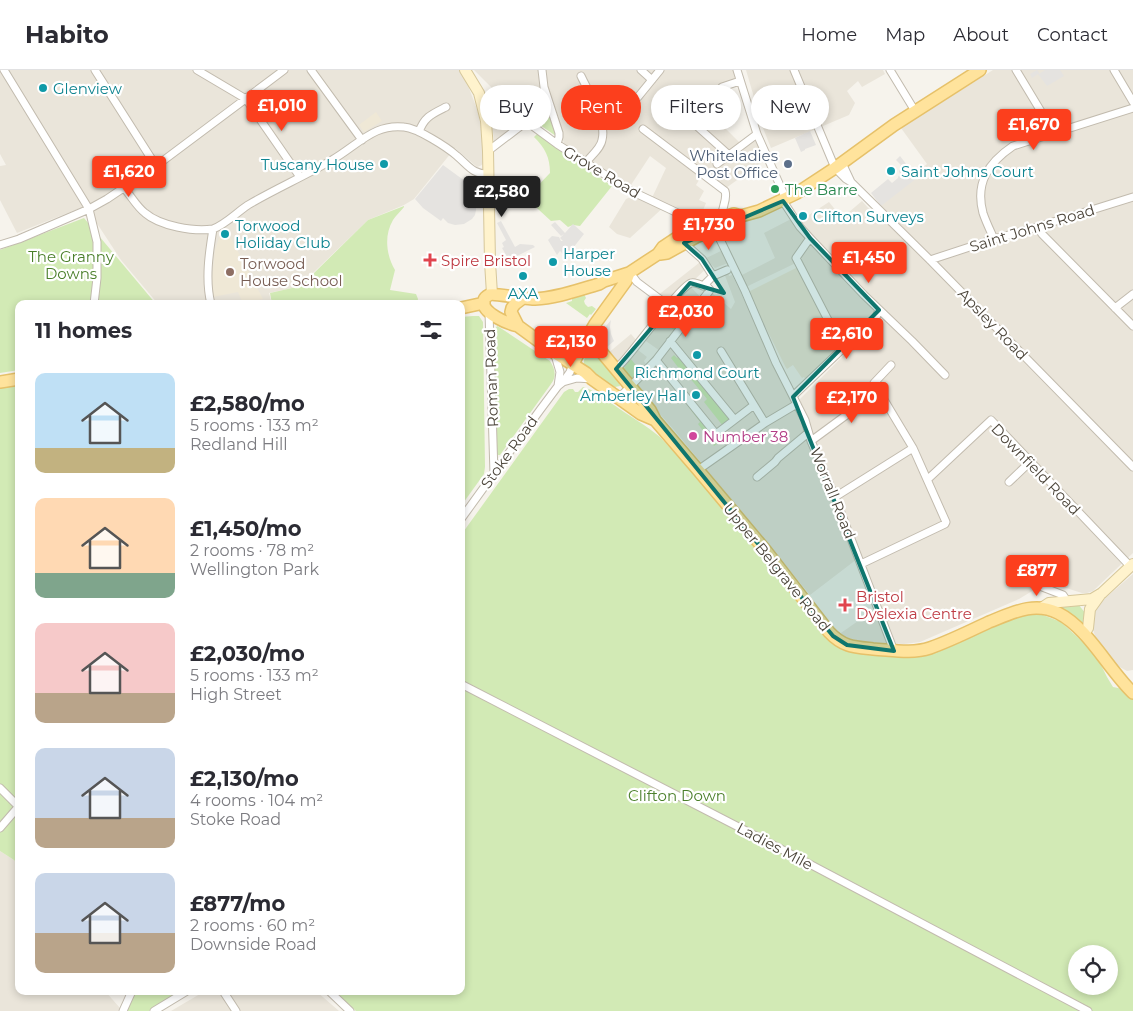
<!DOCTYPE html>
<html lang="en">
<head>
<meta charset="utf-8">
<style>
  :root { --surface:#fff; --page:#f2f2f3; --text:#2b2b33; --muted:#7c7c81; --line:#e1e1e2; --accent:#fc3f1d }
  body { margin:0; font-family:Montserrat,sans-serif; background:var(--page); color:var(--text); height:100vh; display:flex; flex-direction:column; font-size:19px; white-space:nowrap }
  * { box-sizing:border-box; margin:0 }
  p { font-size:16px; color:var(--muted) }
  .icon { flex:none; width:28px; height:28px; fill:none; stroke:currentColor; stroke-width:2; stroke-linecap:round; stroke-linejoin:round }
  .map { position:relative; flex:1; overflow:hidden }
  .details { position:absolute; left:15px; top:230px; width:450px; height:695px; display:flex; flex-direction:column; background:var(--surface); border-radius:10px; box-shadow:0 2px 8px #0003 }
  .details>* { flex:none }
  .guide { position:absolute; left:480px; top:15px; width:475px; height:45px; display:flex; gap:10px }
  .buttons { position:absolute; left:1068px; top:875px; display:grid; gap:10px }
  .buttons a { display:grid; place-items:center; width:50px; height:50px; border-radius:50%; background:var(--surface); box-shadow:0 2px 8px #0003; font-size:25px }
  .price { position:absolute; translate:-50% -42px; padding:0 11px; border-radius:5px; background:var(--accent); color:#fff; font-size:16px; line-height:32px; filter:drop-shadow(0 1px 2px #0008) }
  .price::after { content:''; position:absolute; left:50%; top:30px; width:15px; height:11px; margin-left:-8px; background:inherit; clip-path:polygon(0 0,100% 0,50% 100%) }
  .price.selected { background:#222; color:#fff }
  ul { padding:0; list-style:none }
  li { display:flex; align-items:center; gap:15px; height:125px; padding:0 20px }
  li span { display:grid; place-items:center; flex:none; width:140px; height:100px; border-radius:10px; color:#555 }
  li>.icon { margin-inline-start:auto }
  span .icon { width:60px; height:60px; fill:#fffc; stroke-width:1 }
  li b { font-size:21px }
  h2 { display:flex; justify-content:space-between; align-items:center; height:60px; padding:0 20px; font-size:21px }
  .chip { padding:0 18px; border-radius:22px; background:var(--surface); box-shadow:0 2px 8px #0003; font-size:18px; line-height:45px }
  .chip.selected { background:var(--accent); color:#fff }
  header { display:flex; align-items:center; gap:30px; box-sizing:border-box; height:70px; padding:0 25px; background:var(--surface); border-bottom:1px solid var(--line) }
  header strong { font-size:24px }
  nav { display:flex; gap:28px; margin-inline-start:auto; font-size:18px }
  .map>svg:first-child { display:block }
  .residential { fill:#eae5da }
  .education { fill:#efe8d6 }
  .green { fill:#d2eab5; fill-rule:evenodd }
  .parking { fill:#e5e3e0 }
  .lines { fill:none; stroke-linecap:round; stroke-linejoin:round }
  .minor-casing { stroke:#c2bbae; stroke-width:9 }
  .secondary-casing { stroke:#d6c79b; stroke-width:12 }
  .primary-casing { stroke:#e6c16a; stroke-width:14 }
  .minor { stroke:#fff; stroke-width:7 }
  .secondary { stroke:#fff3cd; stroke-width:10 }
  .primary { stroke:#ffe39c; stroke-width:11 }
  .marked { fill:#0f766e; fill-opacity:0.2; stroke:#0f766e; stroke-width:4; stroke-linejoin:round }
  .culture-dot { fill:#0f9aa8; stroke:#fff; stroke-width:2 }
  .service-dot { fill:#5c6f8a; stroke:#fff; stroke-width:2 }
  .leisure-dot { fill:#2e9e5b; stroke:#fff; stroke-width:2 }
  .health-dot { fill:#e0444e; stroke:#fff; stroke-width:2 }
  .education-dot { fill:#8d6e63; stroke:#fff; stroke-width:2 }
  .hotel-dot { fill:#d1479c; stroke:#fff; stroke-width:2 }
  .labels { text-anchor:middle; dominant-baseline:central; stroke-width:4.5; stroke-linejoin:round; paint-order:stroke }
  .culture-label { font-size:15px; fill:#0d838f; stroke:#fff; text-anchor:start }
  .service-label { font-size:15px; fill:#4e5e75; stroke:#fff; text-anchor:end }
  .street-label { font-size:15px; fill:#4b4439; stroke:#fff }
  .leisure-label { font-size:15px; fill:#27864d; stroke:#fff; text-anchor:start }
  .park-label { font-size:15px; fill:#4a7f2a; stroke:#fff }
  .health-label { font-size:15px; fill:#be3a42; stroke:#fff; text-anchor:start }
  .education-label { font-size:15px; fill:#785e54; stroke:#fff; text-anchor:start }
  .hotel-label { font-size:15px; fill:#b23c85; stroke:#fff; text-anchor:start }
</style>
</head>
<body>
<header>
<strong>Habito</strong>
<nav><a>Home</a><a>Map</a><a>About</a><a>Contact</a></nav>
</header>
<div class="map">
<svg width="1133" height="941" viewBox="0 0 1133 941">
  <rect width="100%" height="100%" fill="#f6f3ec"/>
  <path class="residential" d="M0,0h459l7,10 12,32 5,26v26l-3,2 -3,1 -22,-19 -41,51 -10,6 -36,15 -55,53 -21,15 -23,5 3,11h-114l-37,-44 -23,-35 -15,-18 -66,26 -17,-33v-34l6,-1 -6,-11z
    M474,0h259l3,10 -15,4 9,27 -11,11 26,26 11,-8 9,20 -39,28 -22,-16 -8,13 8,6 -5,9 7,3 -7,17 -33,-15 -36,33 -13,-4 -8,-7 17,-28 7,-3 17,6 16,-34 -16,-12 -21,32 -65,-45 -20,-55 -4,2 -2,13 -4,10 -4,5 -3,-2 -33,27 -3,-32 11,-13z
    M746,0h137l2,4 -23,13 -4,-6 -11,10 8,12 -6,12 -78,33 -8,-20z
    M993,0h140v483l-40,38 -6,2h-5l-35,-11 -28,17 -99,43 -16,2 -40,-2 -26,-7 43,-30 -20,-49 -51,39 -135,-164 -68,-77 24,-20 6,7 -4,5 14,11 -3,4 5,8 14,-16 -20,-14 17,-20 18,14 10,-9 -18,-15 -13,-13 47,-37 17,-8 7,12 -13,5 -4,-4 -22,21 16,17 6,-10 20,17 4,-7 -11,-29 3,-2 2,5 3,-1 63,129 53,-53 -48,-90 -54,26 -6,-11 35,-18 -11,-25 27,-14 4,5 34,-22 13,16 20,-17 8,9 57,-46 -26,-36z
    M1133,504v96l-6,1 -9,-5 -22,-27 -5,-16 3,-15z
    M0,781l14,9 5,6v125h86l15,17 -2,3h-118z
    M205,921h111l23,20h-168z"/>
  <path class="education" d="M376,42l6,9 -18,11 -5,-7z
    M226,159l37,70 -20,5 -5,-12 -25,5 -1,-17 3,-30 4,-12z
    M798,197l40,82 -31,32 -3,-4 -2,1 -9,-13 -6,4 -2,-3 -37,-74z"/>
  <path class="green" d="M543,25l13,39v2l-22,-15 7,-15z
    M537,64l75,52 -32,40 -7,-1 -5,2 -8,-7 -9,1 -25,-23 24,-25c0,-16 -5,-25 -16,-36z
    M404,136v1c-3,4 -8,8 -11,13 -9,15 -7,35 2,50l-5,20 26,4 2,5 -1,5h-145l-2,-11 22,-5 21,-14 55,-54z
    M84,148l72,86h-137v66l-19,3v-123z
    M584,224l2,4 -2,3 1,3 3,3 4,-1 4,3 -5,6 -1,-1 -3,4 -21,-15 6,-2v-3z
    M670,239l12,11 -8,10 -12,-9z
    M473,246h6l4,6 2,145 -1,7 -23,32v-189z
    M497,256l2,1 51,34c5,8 7,15 1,23l-51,71h-2l-2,-2 -2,-122z
    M592,280l4,3 23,28 1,5 -5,1 -4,-1 -27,-21c-1,-5 2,-13 8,-15z
    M674,285l3,3 2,-2 52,64 -8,6 -19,-24 3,-3 -18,-22 -2,2 -16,-21z
    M631,289l10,13 -8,7 -9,-8v-3z
    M19,315v481l-5,-6 -14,-9v-464z
    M583,317c12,3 21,12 31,18 15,11 32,20 46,32l62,67 88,111 48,37 55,6 16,-4 88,-39 17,-1 9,1 18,7 24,22 13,15 9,18 6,10 10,2 10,9v313h-777l-23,-20h128v-456l103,-143 5,-3h4l2,3h3zM1076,884h33v32h-33z
    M686,329l29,39 -2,1 4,5 -3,2 -16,-22 2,-2 -16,-21z
    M1078,534l8,10 -2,12 -27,-20z
    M136,921h45l-8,4 -24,16h-22z"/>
  <path class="parking" d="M1037,0l2,3v1l6,-4h15l4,6 -17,10 -9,-12 -6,4 -2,-4z
    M810,61l6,14 -11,4v1l-4,2 -6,-14z
    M900,86l17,22 -36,28 -10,-13 17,-14 4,4 6,-5v-1l2,-3 -1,-3 2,-3 -1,-2 1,-1 -5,-5z
    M443,95l26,19 4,5 3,11v10l-1,5 -3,4 -8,5 -9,1 -7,-2 -5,-5 -2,3 -18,-13 -8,-9z
    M501,151l14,26 5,-3 13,1 2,2 -26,13 -7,-12 2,-1 -2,-4 4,-3 -9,-17z
    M555,152l10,11 8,-9 11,10 -18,23 -6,-6 -3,4 -9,-15 4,-4 7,1 2,4h2l-3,-3 4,-4 -3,2 -10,-11z
    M611,250l-1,7 1,7 3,7 -7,6 -5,-8 -1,-7z"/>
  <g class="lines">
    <g class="minor-casing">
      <path id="minor" d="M4,0l85,139 8,33v36l-3,26
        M95,0l61,96
        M197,0l49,29 54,78
        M311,0l51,70
        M542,0l2,17 15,46v4l-2,7
        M641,0l11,10
        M737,0l20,64 29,65
        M794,0l41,98 11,11 5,3 79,78 203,207
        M890,0l25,41
        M1016,0l38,63
        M1114,0l19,32
        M581,6c8,17 26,45 21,64 -1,8 -11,16 -16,22
        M638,27l22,-27
        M482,32h18l57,42 72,46 74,35
        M680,41l49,44
        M692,52l30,-35 18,-6
        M643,59l82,62c3,9 -4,17 -3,26
        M419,62c5,-15 13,-18 27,-25
        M488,81l38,-29
        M842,93l9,19
        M717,94l40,-30
        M124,118c7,8 13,19 21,25 15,13 49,19 68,16
        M783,131l17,26 10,11 54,57 48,46 33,34
        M1037,157l5,7 91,92
        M715,159l30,62 31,72 29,57 6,21 24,56 59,154
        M679,165c5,-7 8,-12 3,-20
        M810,168l-14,20 47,91
        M994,169c-4,-9 -8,-17 -11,-26 -8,-30 5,-50 30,-67l120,-38
        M684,173l18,16 11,17
        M0,175l19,-6 70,-30 18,-10 49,-33 128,-96
        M930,190l64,-21 43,-12 96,-30
        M630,203l7,9 32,24
        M211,234c-6,-24 -2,-51 2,-75 13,-5 23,-16 35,-24 27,-16 57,-29 84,-45 16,-9 29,-22 45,-29 9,-4 18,-5 27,-4 13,1 43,20 53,29 11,9 16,19 32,18
        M1115,238l18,-14
        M489,242l5,162
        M670,271l64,78
        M721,281l44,72
        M555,285l5,17 -2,14
        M656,290l60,74 38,-29
        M616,299c4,-4 8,-8 11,-12 11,-12 53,-70 64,-74 4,-1 8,1 12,3l10,-10 14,-6
        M563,312l14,-4 15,1
        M793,326l83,-79 3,-7
        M619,328l37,-38 51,-66 3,-4 -5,-6
        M811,371l68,-50
        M698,400l67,-47 32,-19
        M757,407l18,-15 3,-4 30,-25
        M928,409l63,-59 139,146
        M1009,412l22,-21
        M835,427l78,-49
        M461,449l79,-109 18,-24 5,-4 7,-10 3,-8
        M861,494l84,-40 1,-2 -33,-74 -39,-65 17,-18
        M1019,508l44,17 4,6
        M461,614l324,167 303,160
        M0,718l19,19
        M0,758l19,-22
        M223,921l13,20
        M329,921l21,20
        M123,941l9,-20
        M154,941l33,-20"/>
    </g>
    <g class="secondary-casing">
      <path id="secondary" d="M465,0l14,23 7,28 2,30 2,111 2,32
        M1043,537l6,-4 43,-4 10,-6 31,-29
        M1084,564l4,-6 2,-19 10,-14"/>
    </g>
    <g class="primary-casing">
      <path id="primary" d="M660,184l7,-1 29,-16 39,-16 3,-3
        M523,228l-8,6 -3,4 -1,4 7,14 37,27 31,20 6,6 49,35 14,6
        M461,238l23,-5
        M595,254l1,14 3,11 5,6 46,55 5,10 43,50 68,81 63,81c14,15 25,15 44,17 19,1 39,5 57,-1 20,-7 40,-17 59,-26 23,-9 45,-21 69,-9 30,15 50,56 75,80
        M518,256c-9,-2 -38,-13 -34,-26 1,-3 3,-4 5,-5 4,-2 37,4 46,4 22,-1 43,-9 64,-15l5,-3 25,-8
        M573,294l8,-16 14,-24 31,-43 3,-8 29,-19 5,-7 15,-10 25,-12 25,-9 6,-2 7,2 18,-5 38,-18 38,-25 59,-43 86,-55
        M0,312l19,-3"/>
    </g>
    <use href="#minor" class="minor"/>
    <use href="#secondary" class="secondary"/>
    <use href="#primary" class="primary"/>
  </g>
  <path class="marked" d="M783,131l27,37 69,72 -86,87 101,254 -47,-6 -14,-9 -217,-267 74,-86 34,10 -22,-34 -18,-16z"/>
  <g class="culture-dot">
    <circle cx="43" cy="18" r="5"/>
    <circle cx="384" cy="94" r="5"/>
    <circle cx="891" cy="101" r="5"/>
    <circle cx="803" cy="146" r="5"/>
    <circle cx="225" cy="164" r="5"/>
    <circle cx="553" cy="192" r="5"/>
    <circle cx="523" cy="206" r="5"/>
    <circle cx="697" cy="285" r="5"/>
    <circle cx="696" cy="325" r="5"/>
  </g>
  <circle class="service-dot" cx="788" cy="94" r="5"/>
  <circle class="leisure-dot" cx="775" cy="119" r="5"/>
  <g class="health-dot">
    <path d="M427.5 182.5h5v5h5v5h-5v5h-5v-5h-5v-5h5z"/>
    <path d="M842.5 527.5h5v5h5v5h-5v5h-5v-5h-5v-5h5z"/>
  </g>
  <circle class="education-dot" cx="230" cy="202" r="5"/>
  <circle class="hotel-dot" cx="693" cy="366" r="5"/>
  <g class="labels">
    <g class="culture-label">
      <text x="53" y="18">Glenview</text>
      <text x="374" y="94" text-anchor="end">Tuscany House</text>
      <text x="901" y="101">Saint Johns Court</text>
      <text x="813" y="146">Clifton Surveys</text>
      <text x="235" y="155">Torwood<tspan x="235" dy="17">Holiday Club</tspan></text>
      <text x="563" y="183">Harper<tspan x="563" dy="17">House</tspan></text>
      <text x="523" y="223" text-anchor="middle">AXA</text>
      <text x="697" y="302" text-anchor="middle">Richmond Court</text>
      <text x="686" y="325" text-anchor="end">Amberley Hall</text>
    </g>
    <g class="service-label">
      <text x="778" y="85">Whiteladies<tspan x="778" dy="17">Post Office</tspan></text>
    </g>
    <g class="street-label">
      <text transform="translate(602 102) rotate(31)">Grove Road</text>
      <text transform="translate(1032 158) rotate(-17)">Saint Johns Road</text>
      <text transform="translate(993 254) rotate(46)">Apsley Road</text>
      <text transform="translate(491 308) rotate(-92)">Roman Road</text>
      <text transform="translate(509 382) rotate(-54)">Stoke Road</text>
      <text transform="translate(1036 399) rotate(46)">Downfield Road</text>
      <text transform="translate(833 423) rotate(68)">Worrall Road</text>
      <text transform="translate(777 497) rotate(51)">Upper Belgrave Road</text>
      <text transform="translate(775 776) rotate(28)">Ladies Mile</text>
    </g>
    <g class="leisure-label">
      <text x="785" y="119">The Barre</text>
    </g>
    <g class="park-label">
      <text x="71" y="186">The Granny<tspan x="71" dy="17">Downs</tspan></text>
      <text x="677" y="725">Clifton Down</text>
    </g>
    <g class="health-label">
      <text x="441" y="190">Spire Bristol</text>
      <text x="856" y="526">Bristol<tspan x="856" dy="17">Dyslexia Centre</tspan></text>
    </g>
    <g class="education-label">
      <text x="240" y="193">Torwood<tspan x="240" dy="17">House School</tspan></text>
    </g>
    <g class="hotel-label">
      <text x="703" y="366">Number 38</text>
    </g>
  </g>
</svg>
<div class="buttons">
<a><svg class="icon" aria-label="locate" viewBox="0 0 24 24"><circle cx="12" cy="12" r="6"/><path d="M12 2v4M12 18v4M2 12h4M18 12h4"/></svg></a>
</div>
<b class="price" style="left:282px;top:62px">£1,010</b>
<b class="price" style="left:1034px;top:81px">£1,670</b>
<b class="price" style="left:129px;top:128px">£1,620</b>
<b class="price selected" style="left:502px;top:148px">£2,580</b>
<b class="price" style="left:709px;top:181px">£1,730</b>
<b class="price" style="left:869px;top:214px">£1,450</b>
<b class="price" style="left:686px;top:268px">£2,030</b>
<b class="price" style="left:847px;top:290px">£2,610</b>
<b class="price" style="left:571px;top:298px">£2,130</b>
<b class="price" style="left:852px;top:354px">£2,170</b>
<b class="price" style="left:1037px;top:527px">£877</b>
<div class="guide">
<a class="chip">Buy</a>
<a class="chip selected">Rent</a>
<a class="chip">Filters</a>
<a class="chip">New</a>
</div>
<section class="details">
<h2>11 homes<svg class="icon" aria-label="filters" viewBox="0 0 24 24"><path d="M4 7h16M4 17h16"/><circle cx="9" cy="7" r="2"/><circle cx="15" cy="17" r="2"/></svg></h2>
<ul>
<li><span style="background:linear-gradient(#bfe0f5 75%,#c2b280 0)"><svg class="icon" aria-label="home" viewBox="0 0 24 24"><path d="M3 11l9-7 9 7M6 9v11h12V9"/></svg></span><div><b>£2,580/mo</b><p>5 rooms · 133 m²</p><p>Redland Hill</p></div></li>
<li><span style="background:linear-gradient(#ffd9b3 75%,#7fa58c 0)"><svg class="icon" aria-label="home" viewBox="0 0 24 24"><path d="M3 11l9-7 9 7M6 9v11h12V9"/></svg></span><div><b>£1,450/mo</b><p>2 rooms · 78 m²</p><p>Wellington Park</p></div></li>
<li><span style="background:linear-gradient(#f6c9c9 70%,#b9a48a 0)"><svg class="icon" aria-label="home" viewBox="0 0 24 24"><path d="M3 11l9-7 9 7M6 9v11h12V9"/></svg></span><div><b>£2,030/mo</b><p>5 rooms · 133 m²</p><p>High Street</p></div></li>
<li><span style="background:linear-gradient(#c9d6e8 70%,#b9a48a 0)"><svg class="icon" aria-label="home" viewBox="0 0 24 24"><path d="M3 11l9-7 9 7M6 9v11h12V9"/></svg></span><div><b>£2,130/mo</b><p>4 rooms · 104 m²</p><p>Stoke Road</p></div></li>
<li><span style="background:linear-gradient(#c9d6e8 60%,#b9a48a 0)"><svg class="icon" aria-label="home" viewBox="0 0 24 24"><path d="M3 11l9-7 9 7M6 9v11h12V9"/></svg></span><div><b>£877/mo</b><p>2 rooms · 60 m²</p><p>Downside Road</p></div></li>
</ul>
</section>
</div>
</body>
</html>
